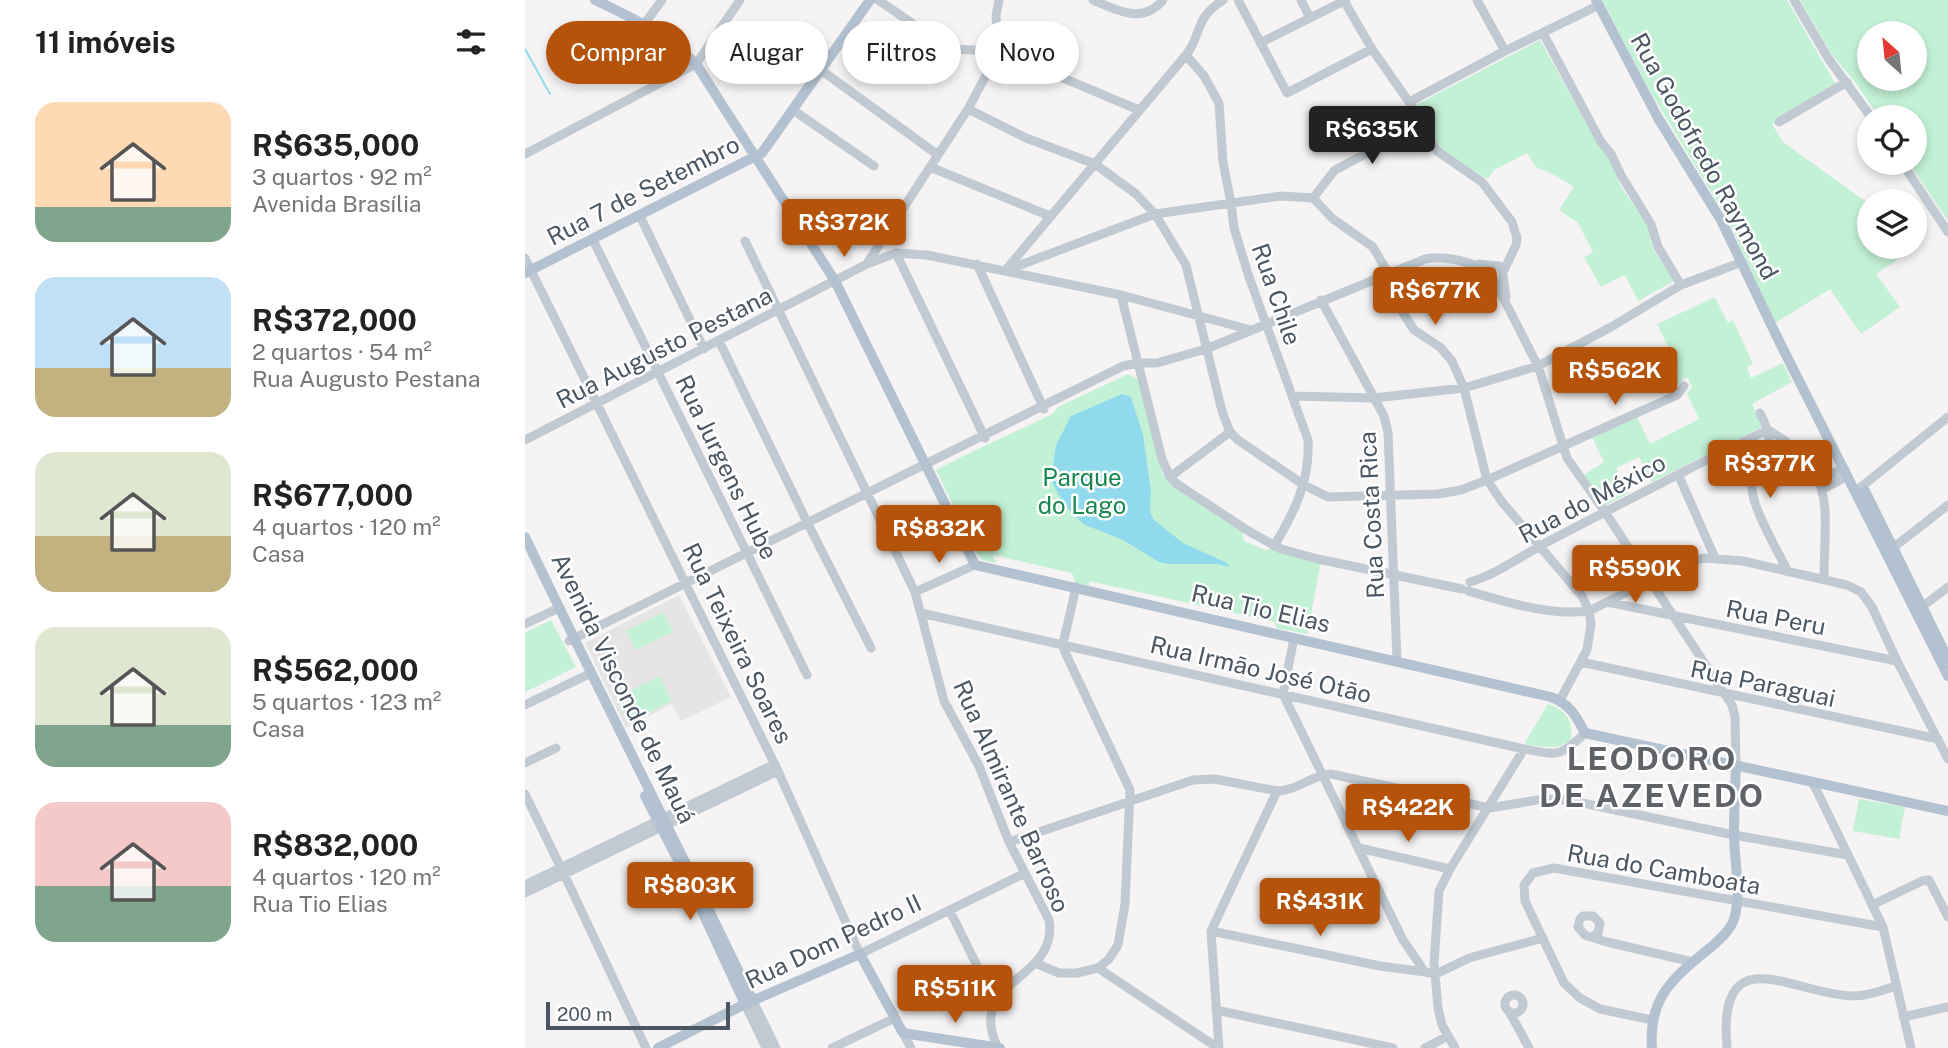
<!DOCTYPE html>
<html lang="pt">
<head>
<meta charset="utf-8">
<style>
  :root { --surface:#fff; --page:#f6f6f6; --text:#222; --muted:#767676; --accent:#b45309 }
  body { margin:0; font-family:"Public Sans",sans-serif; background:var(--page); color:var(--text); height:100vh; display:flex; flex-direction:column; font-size:26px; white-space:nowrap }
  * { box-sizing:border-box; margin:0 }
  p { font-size:23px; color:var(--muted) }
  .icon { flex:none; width:38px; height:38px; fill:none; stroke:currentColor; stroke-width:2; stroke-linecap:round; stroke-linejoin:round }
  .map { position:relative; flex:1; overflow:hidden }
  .drawer { display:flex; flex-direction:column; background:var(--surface); width:525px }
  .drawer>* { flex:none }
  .banner { position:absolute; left:21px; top:21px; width:665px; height:63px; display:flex; gap:14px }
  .needle { width:46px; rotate:333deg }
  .fabs { position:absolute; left:1332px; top:21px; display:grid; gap:14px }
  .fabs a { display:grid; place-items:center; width:70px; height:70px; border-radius:50%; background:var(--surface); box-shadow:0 4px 10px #0003; font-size:35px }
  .scale { position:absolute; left:21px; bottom:18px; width:184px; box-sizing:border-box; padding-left:7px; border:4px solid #4a5661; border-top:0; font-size:19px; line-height:24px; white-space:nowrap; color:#4a5661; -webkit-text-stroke:5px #fff; paint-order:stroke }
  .price { position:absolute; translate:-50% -60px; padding:0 16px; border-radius:7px; background:var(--accent); color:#fff; font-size:23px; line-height:46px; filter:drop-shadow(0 2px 4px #0008) }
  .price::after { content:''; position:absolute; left:50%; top:42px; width:21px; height:16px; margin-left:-10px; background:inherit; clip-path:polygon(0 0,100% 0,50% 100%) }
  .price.on { background:#222; color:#fff }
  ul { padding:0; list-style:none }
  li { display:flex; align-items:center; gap:21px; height:175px; padding:0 35px }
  li span { display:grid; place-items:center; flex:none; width:196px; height:140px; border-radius:21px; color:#555 }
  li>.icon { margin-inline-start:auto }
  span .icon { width:84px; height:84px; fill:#fffc; stroke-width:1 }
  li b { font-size:30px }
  h2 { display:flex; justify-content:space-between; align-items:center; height:84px; padding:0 35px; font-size:30px }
  .tag { padding:0 24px; border-radius:32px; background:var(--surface); box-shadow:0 4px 10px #0003; font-size:24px; line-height:63px }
  .tag.on { background:var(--accent); color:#fff }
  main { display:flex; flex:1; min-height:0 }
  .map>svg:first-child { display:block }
  .education { fill:#e6e4e5 }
  .green { fill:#c3f1d5; fill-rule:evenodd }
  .water { fill:#90daee }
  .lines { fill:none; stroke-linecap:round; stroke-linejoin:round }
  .stream { stroke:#90daee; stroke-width:2 }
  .minor { stroke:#c1cad2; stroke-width:9 }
  .major { stroke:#b3c2d1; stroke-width:10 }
  .labels { text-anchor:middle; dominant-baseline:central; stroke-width:5; stroke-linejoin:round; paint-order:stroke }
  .street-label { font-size:24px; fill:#4a5661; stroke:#fff }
  .park-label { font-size:24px; fill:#17864f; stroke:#fff }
  .district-label { font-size:32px; font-weight:bold; letter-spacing:2px; fill:#5f6368; stroke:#fff }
</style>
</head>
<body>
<main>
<section class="drawer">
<h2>11 imóveis<svg class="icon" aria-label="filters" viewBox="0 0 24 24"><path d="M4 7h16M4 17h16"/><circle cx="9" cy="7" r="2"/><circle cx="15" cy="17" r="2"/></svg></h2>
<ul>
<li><span style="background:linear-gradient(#ffd9b3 75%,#7fa58c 0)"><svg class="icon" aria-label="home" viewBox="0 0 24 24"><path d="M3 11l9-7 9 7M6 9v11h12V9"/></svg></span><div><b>R$635,000</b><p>3 quartos · 92 m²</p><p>Avenida Brasília</p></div></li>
<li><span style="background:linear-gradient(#bfe0f5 65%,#c2b280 0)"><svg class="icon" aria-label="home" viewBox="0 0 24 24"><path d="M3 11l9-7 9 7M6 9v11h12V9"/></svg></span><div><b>R$372,000</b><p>2 quartos · 54 m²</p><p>Rua Augusto Pestana</p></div></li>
<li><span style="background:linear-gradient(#dfe7d0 60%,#c2b280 0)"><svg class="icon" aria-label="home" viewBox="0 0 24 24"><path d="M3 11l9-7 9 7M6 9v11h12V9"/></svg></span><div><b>R$677,000</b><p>4 quartos · 120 m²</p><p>Casa</p></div></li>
<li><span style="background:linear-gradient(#dfe7d0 70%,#7fa58c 0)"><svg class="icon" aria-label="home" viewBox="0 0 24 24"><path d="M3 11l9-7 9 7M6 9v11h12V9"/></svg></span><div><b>R$562,000</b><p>5 quartos · 123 m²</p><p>Casa</p></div></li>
<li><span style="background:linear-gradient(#f6c9c9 60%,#7fa58c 0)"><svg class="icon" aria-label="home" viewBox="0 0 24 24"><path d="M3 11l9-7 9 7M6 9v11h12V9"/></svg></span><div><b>R$832,000</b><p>4 quartos · 120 m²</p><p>Rua Tio Elias</p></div></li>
</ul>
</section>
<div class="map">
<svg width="1423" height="1048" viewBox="0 0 1423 1048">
  <rect width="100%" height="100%" fill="#f5f3f3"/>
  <path class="education" d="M154,595l52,102 -50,24 -9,-17 -46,24 -41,-85z"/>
  <path class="green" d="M1077,0h185l49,85 -64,39 11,18 86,62v43h46v-10l8,6 -47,31 24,33 -39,27 -31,-45 -55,34 -47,-103 -78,-129z
    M1275,0h148v221l-39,-58h6v-46h-36l-24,-35 -24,-29zM1344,33h46v46h-46z
    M1015,40l58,105 11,12 12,30 26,37 6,25 21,32 -36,20 -13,-26 -24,12 -17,-30 9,-5 -15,-29 -19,-13 15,-23 -16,-10 -22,-10 -9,-14 -33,17 -6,9 -44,-26 -28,-48z
    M1190,297l13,26 5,-3 20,44 -6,3 4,11 32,-15 9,19 -40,22 10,23 -110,55 -13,-25 -23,11 13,25 -24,13 -21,-31 20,-13 -12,-25 45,-20 13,27 49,-25 -12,-25 5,-7 -4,-9h-4l-8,9 -8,4 -11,-24 17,-9 -17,-34z
    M603,374l10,6 24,92 8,12 72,47 2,10 22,9 6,-2 49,14 -14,72 -30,-6 -3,-6 -185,-41v5l-13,-3 -4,-10 -79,-18 3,8 -13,-3 -7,-8 -40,-82c38,-21 77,-36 116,-56l6,-7z
    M138,612l10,20 -37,18 -10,-19z
    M26,620l25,47 -51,25v-59z
    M135,676l12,25 -44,22 -12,-25z
    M1023,704c18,7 25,15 23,35 -13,13 -30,7 -47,5z
    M1334,799l46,8 -6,32 -46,-8z"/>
  <path class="water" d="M597,394l9,3 12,38 8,56 -1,21 4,8 29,23 44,20 3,4 -13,-3h-48l-10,-2 -36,-22 -40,-16 -20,-21 -12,-23 5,-35 15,-29z"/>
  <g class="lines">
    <path class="stream" d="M0,49l25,45"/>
    <path class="minor" d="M353,0l72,49 49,2 140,59
      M474,0l-3,16 3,35
      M568,0c23,10 50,25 70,0
      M713,0l49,93 85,-44
      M776,0l9,18
      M952,0l28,51
      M1269,0l34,58 43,59
      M819,1l28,48 37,53 28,49 45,31 30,40 5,16 -1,7 -13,27
      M120,23l17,-23
      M1018,33l58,109 10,12 10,21 30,49 7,23 23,38
      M735,43l86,-43
      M661,55l18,21 15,27 4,59 8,41 3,25 14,46 60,166c2,41 -13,71 -34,106
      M296,70l117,85
      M884,102l96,-51 94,-46
      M443,109l58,29 69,26 41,30 19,20 31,51 36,146 8,21 8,8 66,45 24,12 110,-3 23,-4 26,-10 190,-85 7,-9
      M268,110l81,56
      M1254,122l68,-40
      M0,154l171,-90 44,-64
      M1377,163l46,69
      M405,167l120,49
      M788,198l22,-28 87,-46
      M788,198l20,21 40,28 15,26
      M115,216l64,133
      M68,240l214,435
      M220,241l170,351 29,109 35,65 30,76 40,78c10,62 -85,59 -51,128
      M371,253l89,185
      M0,258l253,513 82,183 165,-81
      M343,262l100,-153 31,-58
      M452,264l67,145
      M953,264l21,2 3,2 4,29
      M482,270l148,-56 126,-18 32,2
      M480,271l181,-216c17,-22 7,-35 37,-55
      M967,276l46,90 29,92 38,54 127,193 3,12 1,48
      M855,277l34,53 26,17 12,14 12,27 23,92 15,22 80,94 7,15 2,13 -4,26 -27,50
      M596,295l41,164 8,18 7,7 73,48 31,17 37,10 144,30
      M796,300l63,116 4,16 9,228
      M194,341l89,183 63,124
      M768,396l81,2 90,-10 74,-22 73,-39 70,-42 61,-23
      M1235,413c24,46 -8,41 -8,74 -1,19 27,66 36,85
      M1245,431c69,41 54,80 54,148
      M0,440l342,-176 29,-11 31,2 194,40 130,35
      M1153,474l37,84
      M645,477l60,-45
      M1294,480l25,-12
      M1298,489l25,-13
      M1331,491l92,-74
      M1364,551l59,-46
      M945,582c30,-9 57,-30 85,-44 69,-36 137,-71 206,-105l9,-2
      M943,591c38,11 81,25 121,20l96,-48 19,-5 39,3 104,24 14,7 11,15 25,54 51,98
      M390,592l60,-27
      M1082,602l290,59
      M1394,609l29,-22
      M396,613l603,136c35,6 35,9 61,-16
      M0,624l34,-16
      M44,641l554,-275 15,-3h19l49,-14 219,-90c22,-4 48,3 66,15
      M1056,662l357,77
      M758,694l120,246 22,32 11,2 33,-16 74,-20
      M758,694l11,-56
      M0,705l66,-32
      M0,763l31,-15
      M1287,781l71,146 28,121
      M0,794l36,74 4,2 -1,4 82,174
      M484,842l184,-62 22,-1 62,12c20,0 34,-16 54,-17l159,34 53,-9 25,1 166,35 114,20
      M834,848l91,21
      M0,885l250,-121
      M0,893l253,-122
      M1347,905l50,-24 7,-1 19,37
      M425,911l44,89
      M686,931l169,35 45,6
      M1067,937l6,-4 2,-10 -7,-7h-10l-3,3 -2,8 7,8 22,7 86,20
      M510,963l24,10h18l21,-5 11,-9 9,-14 7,-41 5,-114 -66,-140 -1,-6 13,-57
      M573,968l120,80
      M980 1004a9 9 0 1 1 18 0a9 9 0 1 1-18 0Z
      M228,1001l23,47
      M220,1004l21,44
      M691,1010l177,38
      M984,1011l20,37
      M1378,1017l45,-10
      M1127,1020l-52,-11 -20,-11 -16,-15 -39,-82 -1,-16 9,-12 21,-5 329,59
      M378,1033l8,15
      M307,1048l63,-30
      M694,1048l-8,-117 66,-140
      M900,1048l23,-12
      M930,1048l-13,-23 -4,-17 -4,-45 5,-72 11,-22 74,-120
      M1202,1048c-10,-114 66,-53 127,-52 14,0 29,-6 42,-10"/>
    <path class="major" d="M70,0c38,18 71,34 101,64l139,217 140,284 576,132c19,7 25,19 34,36l363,78
      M1071,0l62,118 63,102 59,123 168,333
      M0,273l237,-120 108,-153
      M1340,491l83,168
      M0,537c74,155 153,308 228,464
      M120,796l36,70
      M176,909l44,95
      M133,1048l87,-44 115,-50 43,79 97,15
      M1127,1048c-4,-51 22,-71 58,-100 9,-8 20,-17 24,-29 8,-26 0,-57 0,-85 0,-23 1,-46 2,-69"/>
  </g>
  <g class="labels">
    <g class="street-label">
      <text transform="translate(1180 156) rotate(61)">Rua Godofredo Raymond</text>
      <text transform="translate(118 190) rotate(-27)">Rua 7 de Setembro</text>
      <text transform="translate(752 294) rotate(71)">Rua Chile</text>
      <text transform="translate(139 347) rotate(-27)">Rua Augusto Pestana</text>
      <text transform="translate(202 467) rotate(64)">Rua Jurgens Hube</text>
      <text transform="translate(1067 498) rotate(-28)">Rua do México</text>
      <text transform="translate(846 515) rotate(-93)">Rua Costa Rica</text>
      <text transform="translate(736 608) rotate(13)">Rua Tio Elias</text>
      <text transform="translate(1251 617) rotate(11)">Rua Peru</text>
      <text transform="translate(213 643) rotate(64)">Rua Teixeira Soares</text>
      <text transform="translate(736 669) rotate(13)">Rua Irmão José Otão</text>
      <text transform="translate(1238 683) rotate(12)">Rua Paraguai</text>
      <text transform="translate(99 688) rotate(64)">Avenida Visconde de Mauá</text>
      <text transform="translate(487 796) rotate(66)">Rua Almirante Barroso</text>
      <text transform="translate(1139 869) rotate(10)">Rua do Camboata</text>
      <text transform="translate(308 941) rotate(-25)">Rua Dom Pedro II</text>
    </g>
    <g class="park-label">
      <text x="557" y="477">Parque<tspan x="557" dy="28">do Lago</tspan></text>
    </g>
    <g class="district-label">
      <text x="1127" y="758">LEODORO<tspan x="1127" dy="37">DE AZEVEDO</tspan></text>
    </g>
  </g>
</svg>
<div class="fabs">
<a><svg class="needle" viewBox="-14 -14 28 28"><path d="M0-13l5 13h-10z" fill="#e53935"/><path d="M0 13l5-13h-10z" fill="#767676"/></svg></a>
<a><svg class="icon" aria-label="locate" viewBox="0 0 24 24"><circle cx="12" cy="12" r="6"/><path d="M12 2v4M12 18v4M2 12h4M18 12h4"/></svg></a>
<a><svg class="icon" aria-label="layers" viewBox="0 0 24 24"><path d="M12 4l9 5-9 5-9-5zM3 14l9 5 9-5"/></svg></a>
</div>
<div class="scale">200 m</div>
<b class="price on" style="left:847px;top:166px">R$635K</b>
<b class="price" style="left:319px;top:259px">R$372K</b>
<b class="price" style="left:910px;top:327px">R$677K</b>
<b class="price" style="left:1090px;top:407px">R$562K</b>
<b class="price" style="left:1245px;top:500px">R$377K</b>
<b class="price" style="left:414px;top:565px">R$832K</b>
<b class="price" style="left:1110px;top:605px">R$590K</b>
<b class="price" style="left:883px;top:844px">R$422K</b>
<b class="price" style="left:165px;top:922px">R$803K</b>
<b class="price" style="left:795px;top:938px">R$431K</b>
<b class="price" style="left:430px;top:1025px">R$511K</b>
<div class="banner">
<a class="tag on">Comprar</a>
<a class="tag">Alugar</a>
<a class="tag">Filtros</a>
<a class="tag">Novo</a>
</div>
</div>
</main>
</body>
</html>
